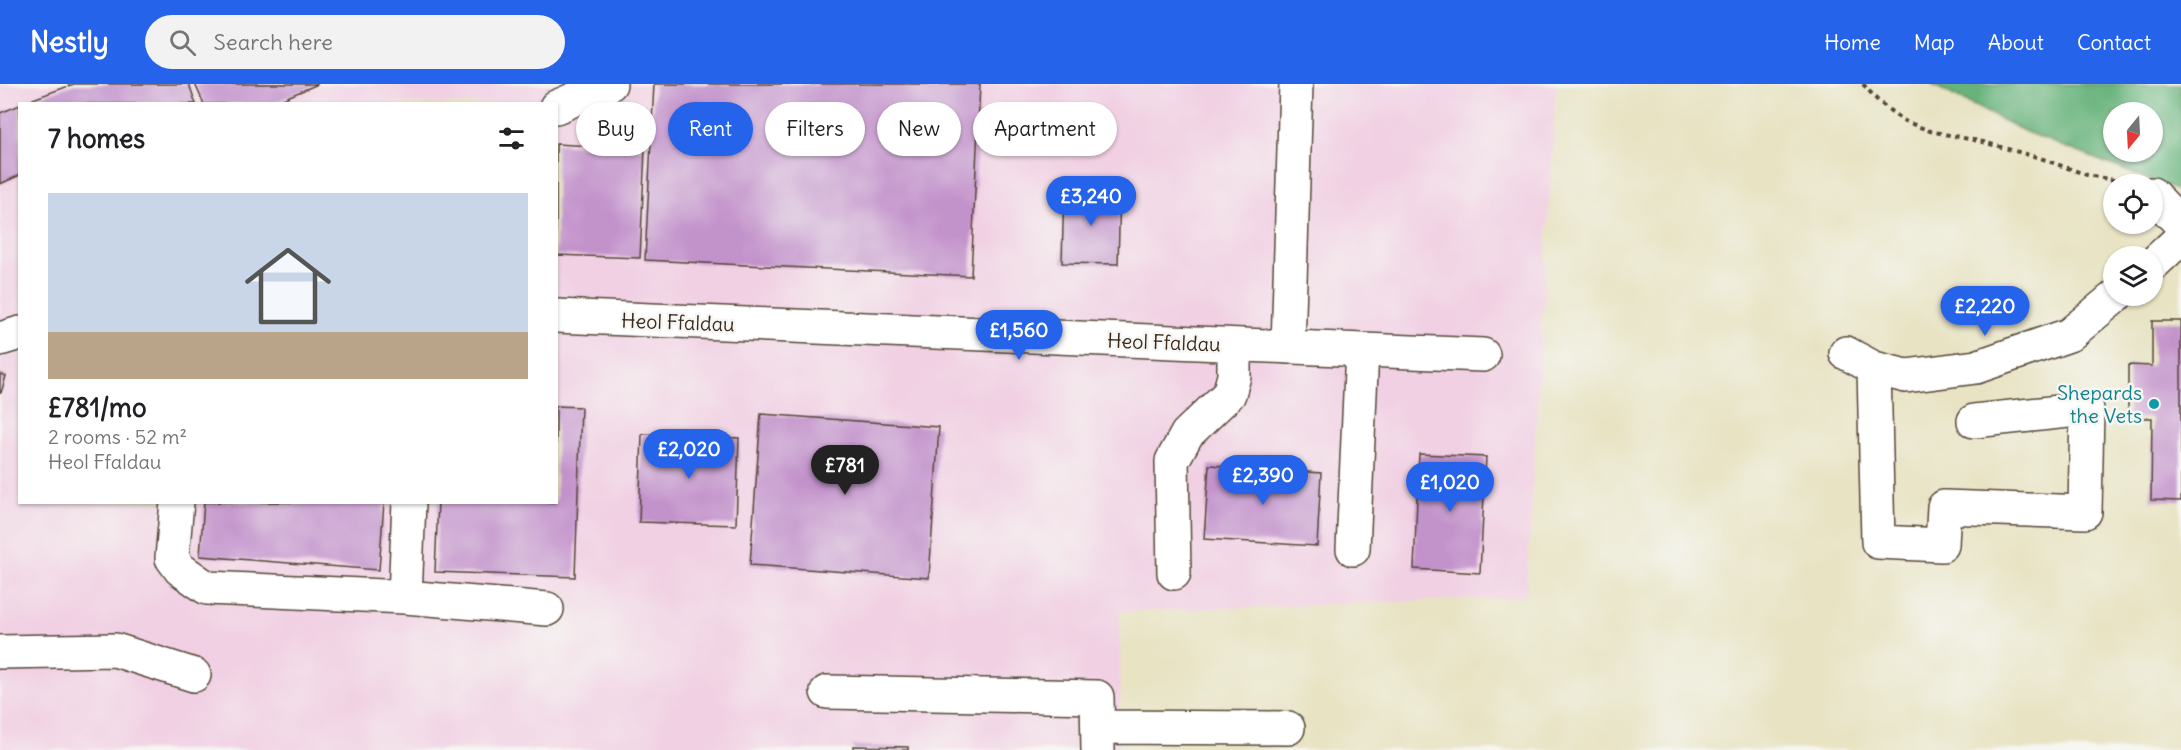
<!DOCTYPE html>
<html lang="en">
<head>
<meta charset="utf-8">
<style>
  :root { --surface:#fff; --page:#f2f2f2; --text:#202124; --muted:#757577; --accent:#2563eb }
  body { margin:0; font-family:Delius,sans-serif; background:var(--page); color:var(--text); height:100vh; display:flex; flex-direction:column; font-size:22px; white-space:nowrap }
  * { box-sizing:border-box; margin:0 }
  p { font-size:20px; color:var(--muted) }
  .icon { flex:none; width:33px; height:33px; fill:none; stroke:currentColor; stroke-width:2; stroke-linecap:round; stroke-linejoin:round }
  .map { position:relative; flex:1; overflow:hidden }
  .sheet { position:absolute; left:18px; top:18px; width:540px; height:402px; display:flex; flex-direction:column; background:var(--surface); border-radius:0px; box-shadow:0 2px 4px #0004 }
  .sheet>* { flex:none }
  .top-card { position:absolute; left:576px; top:18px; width:570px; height:54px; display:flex; gap:12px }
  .needle { width:39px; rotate:198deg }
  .fabs { position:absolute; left:2103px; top:18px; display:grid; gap:12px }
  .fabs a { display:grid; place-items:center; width:60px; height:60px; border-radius:50%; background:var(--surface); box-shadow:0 2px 4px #0004; font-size:30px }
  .price { position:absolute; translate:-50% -51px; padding:0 14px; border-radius:21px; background:var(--accent); color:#fff; font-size:20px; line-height:39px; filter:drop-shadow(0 2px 3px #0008) }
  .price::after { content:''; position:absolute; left:50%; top:36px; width:18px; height:14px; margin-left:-9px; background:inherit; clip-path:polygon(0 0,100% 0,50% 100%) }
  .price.on { background:#222; color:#fff }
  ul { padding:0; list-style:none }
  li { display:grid; align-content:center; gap:12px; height:318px; padding:0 30px }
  li span { display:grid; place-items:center; height:186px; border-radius:0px; color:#555 }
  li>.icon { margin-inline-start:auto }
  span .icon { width:108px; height:108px; fill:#fffc; stroke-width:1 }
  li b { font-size:26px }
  h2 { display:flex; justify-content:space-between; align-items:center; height:72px; padding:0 30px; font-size:26px }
  .chip { padding:0 21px; border-radius:27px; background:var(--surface); box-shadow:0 2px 4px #0004; font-size:21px; line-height:54px }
  .chip.on { background:var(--accent); color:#fff }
  header { display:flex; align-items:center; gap:36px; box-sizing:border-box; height:84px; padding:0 30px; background:var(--accent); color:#fff }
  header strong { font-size:28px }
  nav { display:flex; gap:33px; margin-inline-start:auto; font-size:21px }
  .search { width:420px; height:54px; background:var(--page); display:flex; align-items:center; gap:15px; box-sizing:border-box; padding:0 21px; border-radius:33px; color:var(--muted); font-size:22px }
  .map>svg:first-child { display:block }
  .built { fill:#f1d0e3; fill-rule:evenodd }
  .forest { fill:#68b37b; stroke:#526e4c; stroke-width:1.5; fill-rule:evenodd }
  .building { fill:#c292cb }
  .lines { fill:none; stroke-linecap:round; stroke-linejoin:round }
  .minor-casing { stroke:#554637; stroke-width:36 }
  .path { stroke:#554637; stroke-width:4; stroke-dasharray:4.5 4.5; stroke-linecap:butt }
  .minor { stroke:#fff; stroke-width:33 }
  .culture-dot { fill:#0f9aa8; stroke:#f6f6f2; stroke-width:2 }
  .labels { text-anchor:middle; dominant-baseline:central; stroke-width:5; stroke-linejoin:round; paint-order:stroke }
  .street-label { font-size:20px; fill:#3b2a1e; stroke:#f6f6f2 }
  .culture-label { font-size:20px; fill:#0d838f; stroke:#f6f6f2; text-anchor:end }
</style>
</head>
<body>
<header>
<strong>Nestly</strong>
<div class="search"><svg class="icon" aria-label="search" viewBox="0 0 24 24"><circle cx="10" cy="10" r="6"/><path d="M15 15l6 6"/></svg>Search here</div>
<nav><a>Home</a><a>Map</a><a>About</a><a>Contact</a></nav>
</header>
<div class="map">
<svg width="2181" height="666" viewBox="0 0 2181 666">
  <rect width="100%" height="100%" fill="#f6f6f2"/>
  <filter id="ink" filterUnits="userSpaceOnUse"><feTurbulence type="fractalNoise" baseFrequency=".0167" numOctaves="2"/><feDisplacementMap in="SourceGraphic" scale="12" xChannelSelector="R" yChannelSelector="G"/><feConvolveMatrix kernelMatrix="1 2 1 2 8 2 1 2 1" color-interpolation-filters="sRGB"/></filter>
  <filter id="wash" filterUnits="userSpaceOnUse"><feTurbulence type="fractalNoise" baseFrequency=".008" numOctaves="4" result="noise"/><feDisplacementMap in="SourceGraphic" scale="24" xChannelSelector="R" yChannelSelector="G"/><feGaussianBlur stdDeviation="1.35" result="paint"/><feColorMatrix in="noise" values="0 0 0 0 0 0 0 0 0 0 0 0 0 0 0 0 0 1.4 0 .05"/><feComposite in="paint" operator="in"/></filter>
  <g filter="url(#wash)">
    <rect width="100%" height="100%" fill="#e8e3c3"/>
    <path class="built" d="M0,0h1556l-30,513 -406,15v138h-1120zM20,20h536v398h-536z"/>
    <path class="forest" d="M1931,0h250v108l-155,-60zM2114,28h38v40h-38z"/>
    <g id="blocks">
      <path class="building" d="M74,0h115l7,20h-161l-2,-5z
        M195,0h123l-47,20h-67z
        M654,0h326l-9,192 -326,-16z
        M20,21v70l-20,9v-71z
        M556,60l89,5 -5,109 -84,-3z
        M1064,105l56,1 -2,74 -56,-1z
        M2152,237h29v180l-30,-1 1,-82h-24v-53l24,1z
        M0,290l6,2 -5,17h-1z
        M556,322l25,1 -6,170 -140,-5 3,-70h118z
        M761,330l178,13 -10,151 -179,-13z
        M642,350l97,4 -3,87 -97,-3z
        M1419,370l67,3 -6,116 -66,-4z
        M1209,381l112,8 -4,73 -113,-7z
        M204,418h180l-5,68 -179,-14z
        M853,662l55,1v3h-55z"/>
    </g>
  </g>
  <g filter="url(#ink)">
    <use href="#blocks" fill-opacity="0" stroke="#554637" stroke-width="1.5"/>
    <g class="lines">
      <g class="minor-casing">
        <path id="minor" d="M556,23l54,-23
          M2152,110l29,30
          M2152,181l29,-27
          M556,232l927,39
          M0,255l20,-6
          M1288,263l8,-263
          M1846,269l28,15 32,8 70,-9 93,-32 47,-39
          M1874,284l4,174 64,3 2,-38 141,5 2,-103 -113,12
          M177,418l-5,56 8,11 27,19 198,9
          M409,418l-4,95 142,12
          M1353,465l9,-199
          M1174,489l-2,-112 15,-27 42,-40 5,-18v-31
          M0,568l115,-2 79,25
          M827,608l270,5 1,53
          M1098,643l190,1"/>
      </g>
      <path class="path" d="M1863,0l15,17 24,19 28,11 53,11 57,16 47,17 37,7"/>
      <use href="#minor" class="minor"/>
    </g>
  </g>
  <circle class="culture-dot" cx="2154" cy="320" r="6"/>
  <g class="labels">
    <g class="street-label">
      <text transform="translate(678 238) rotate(2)">Heol Ffaldau</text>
      <text transform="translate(1164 258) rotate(2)">Heol Ffaldau</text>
    </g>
    <g class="culture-label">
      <text x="2142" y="308">Shepards<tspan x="2142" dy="23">the Vets</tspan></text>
    </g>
  </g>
</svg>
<div class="fabs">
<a><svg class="needle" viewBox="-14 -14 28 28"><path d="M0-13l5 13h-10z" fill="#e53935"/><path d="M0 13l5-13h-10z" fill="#757577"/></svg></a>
<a><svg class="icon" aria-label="locate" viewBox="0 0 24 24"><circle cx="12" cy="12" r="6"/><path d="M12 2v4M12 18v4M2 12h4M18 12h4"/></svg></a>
<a><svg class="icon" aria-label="layers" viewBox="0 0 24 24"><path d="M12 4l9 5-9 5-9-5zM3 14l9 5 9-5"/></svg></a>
</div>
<b class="price" style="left:1091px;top:143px">£3,240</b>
<b class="price" style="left:1985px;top:253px">£2,220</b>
<b class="price" style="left:1019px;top:277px">£1,560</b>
<b class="price" style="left:689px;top:396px">£2,020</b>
<b class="price on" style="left:845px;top:412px">£781</b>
<b class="price" style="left:1263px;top:422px">£2,390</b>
<b class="price" style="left:1450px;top:429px">£1,020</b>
<div class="top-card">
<a class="chip">Buy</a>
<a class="chip on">Rent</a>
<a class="chip">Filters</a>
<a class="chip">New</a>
<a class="chip">Apartment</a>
</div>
<section class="sheet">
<h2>7 homes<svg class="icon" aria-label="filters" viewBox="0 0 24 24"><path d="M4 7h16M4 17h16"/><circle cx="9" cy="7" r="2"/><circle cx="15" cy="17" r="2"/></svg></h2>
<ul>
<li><span style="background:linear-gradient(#c9d6e8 75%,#b9a48a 0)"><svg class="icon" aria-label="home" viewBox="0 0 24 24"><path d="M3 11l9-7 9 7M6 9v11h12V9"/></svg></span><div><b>£781/mo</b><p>2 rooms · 52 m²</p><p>Heol Ffaldau</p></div></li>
</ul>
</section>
</div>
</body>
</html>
